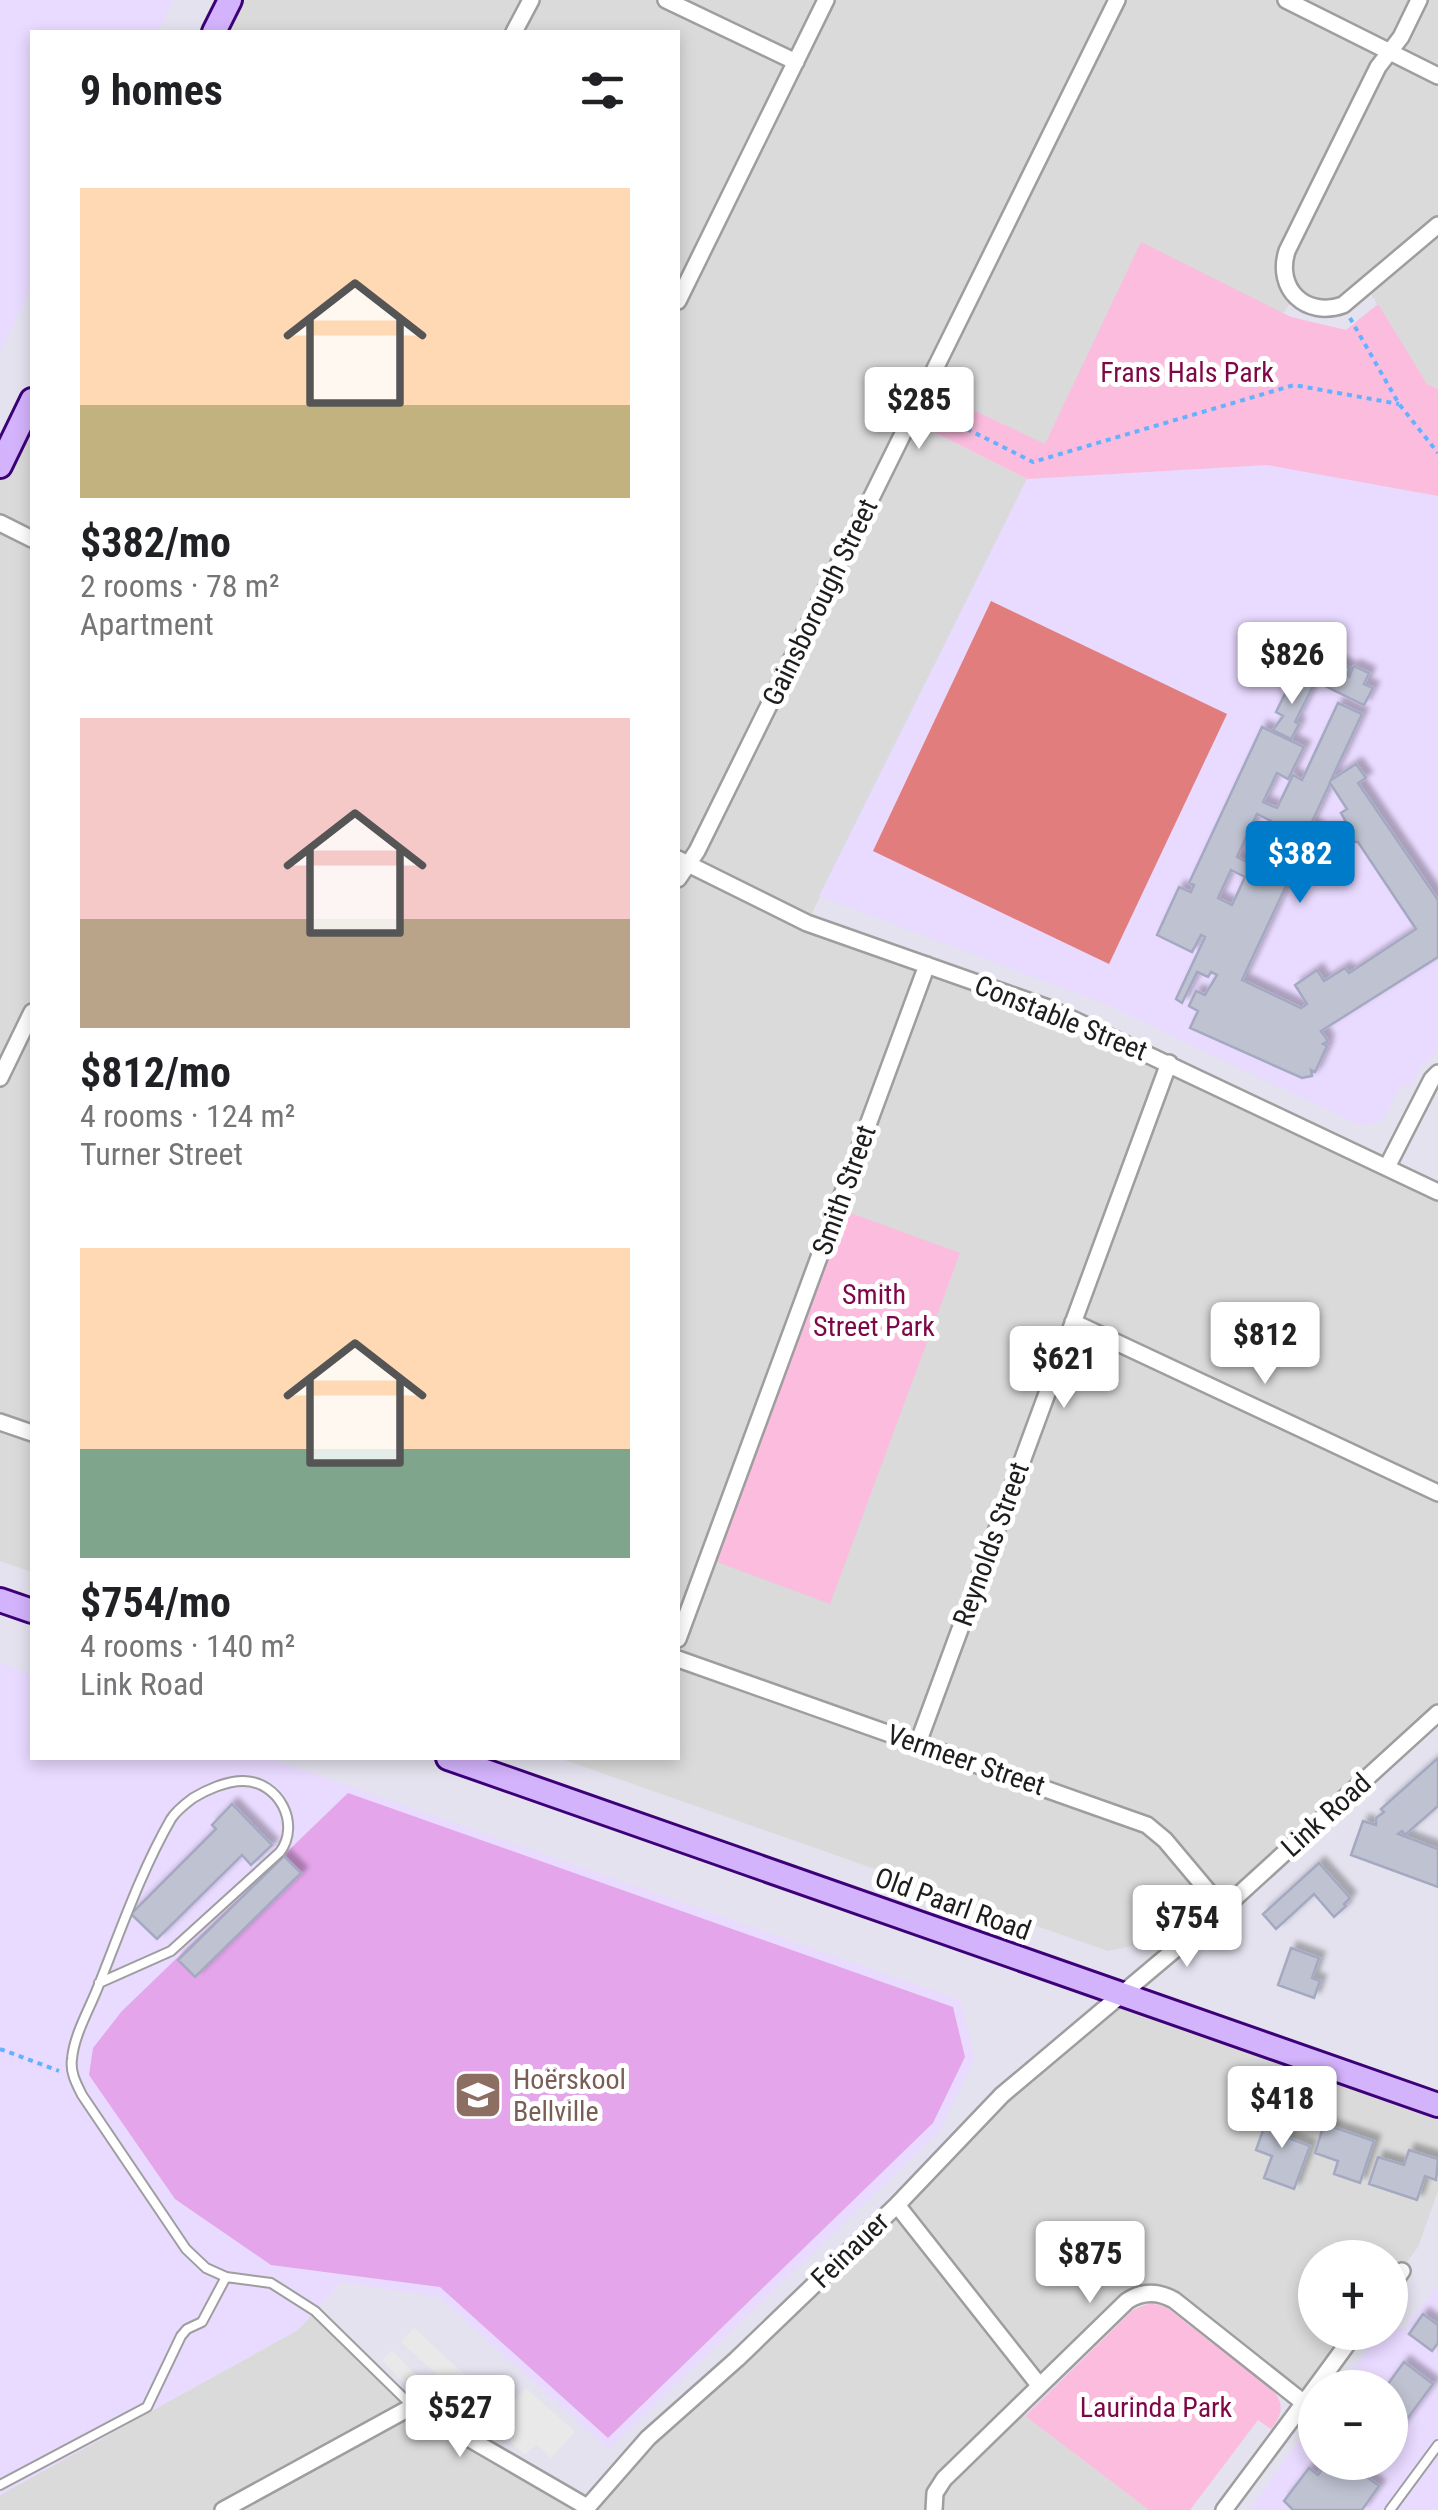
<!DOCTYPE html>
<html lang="en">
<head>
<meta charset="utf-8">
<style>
  :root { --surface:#fff; --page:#f2f2f2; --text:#202124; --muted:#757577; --accent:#007bc9 }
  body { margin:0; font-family:"Roboto Condensed",sans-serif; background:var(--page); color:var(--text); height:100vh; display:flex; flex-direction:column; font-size:38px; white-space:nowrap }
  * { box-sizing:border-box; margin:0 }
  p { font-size:32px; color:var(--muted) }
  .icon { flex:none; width:55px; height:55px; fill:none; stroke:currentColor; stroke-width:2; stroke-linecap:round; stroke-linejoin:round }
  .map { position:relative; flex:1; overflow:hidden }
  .drawer { position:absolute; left:30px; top:30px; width:650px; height:1730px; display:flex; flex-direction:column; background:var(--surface); border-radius:0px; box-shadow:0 5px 15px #0003 }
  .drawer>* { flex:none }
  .fabs { position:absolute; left:1298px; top:2240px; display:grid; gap:20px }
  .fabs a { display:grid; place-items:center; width:110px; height:110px; border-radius:50%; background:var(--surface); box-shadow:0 5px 15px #0003; font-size:50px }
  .price { position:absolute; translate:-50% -85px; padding:0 22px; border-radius:10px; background:#fff; color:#222; font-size:32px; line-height:65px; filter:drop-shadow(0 2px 5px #0008) }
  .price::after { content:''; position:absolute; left:50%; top:60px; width:30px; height:22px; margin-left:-15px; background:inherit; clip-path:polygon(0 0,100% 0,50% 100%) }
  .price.active { background:var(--accent); color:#fff }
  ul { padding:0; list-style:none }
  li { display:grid; align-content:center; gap:20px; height:530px; padding:0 50px }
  li span { display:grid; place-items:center; height:310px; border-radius:0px; color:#555 }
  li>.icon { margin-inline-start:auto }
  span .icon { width:180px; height:180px; fill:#fffc; stroke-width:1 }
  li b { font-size:42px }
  h2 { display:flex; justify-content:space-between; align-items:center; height:120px; padding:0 50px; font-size:42px }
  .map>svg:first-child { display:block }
  .residential { fill:#dadadb }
  .education { fill:#e9daff }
  .grass { fill:#e4a5eb }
  .park { fill:#fbbcde }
  .pitch { fill:#e17d7c }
  .parking { fill:#e9e9e9 }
  .building { fill:#bfc2d1; stroke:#a4a9c1; stroke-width:2.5; fill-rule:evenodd; filter:url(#shadow) }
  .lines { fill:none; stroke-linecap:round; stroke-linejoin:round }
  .lane-casing { stroke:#9e9e9e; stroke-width:12 }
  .street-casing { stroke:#9e9e9e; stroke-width:20 }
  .secondary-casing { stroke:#3c0177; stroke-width:28 }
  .path { stroke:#63b2ff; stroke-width:4; stroke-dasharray:5 5; stroke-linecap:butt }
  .lane { stroke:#fff; stroke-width:8 }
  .street { stroke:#fff; stroke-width:15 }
  .secondary { stroke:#d3b3fc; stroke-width:22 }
  .labels { text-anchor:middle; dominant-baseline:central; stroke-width:10; stroke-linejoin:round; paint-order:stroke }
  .park-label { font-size:28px; fill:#7e0746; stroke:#fff }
  .street-label { font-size:28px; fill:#1d1d1d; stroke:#fff }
  .education-label { font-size:28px; fill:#785e54; stroke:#fff; text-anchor:start }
</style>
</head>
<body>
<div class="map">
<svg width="1438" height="2510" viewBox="0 0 1438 2510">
  <defs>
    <filter id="shadow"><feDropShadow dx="6" dy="-6" stdDeviation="2.5" flood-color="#0004"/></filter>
  </defs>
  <rect width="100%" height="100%" fill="#e3e2ee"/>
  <path class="residential" d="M233,0h1205v389l-11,-5 -60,-96 -24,19 -50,-9 -10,16 -141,-71 -97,202 -118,-57 -15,33 115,58 -219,442 243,87 387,182v522l-268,242 -19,-12 -43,9 -549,-193h119v-1726h-461z
    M32,404v1168l-32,-11v-1091z
    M1115,1997l323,110v84l-20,56 -28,37v-26h-75v74l39,1 -51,67 -155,-110 -135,117 136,103h-1149v-15l298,-165 16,-18 99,97 173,98 67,-77z"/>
  <path class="education" d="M0,0h174l-17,32h-125v254l-32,66z
    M1267,465l171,31v555l-18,17 -10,17 -9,1 -19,35 -21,5 -256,-122 -286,-108 208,-417z
    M0,1663l32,12v83h237l691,242 15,59 -36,72 -330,318 -170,-152 -98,-15 -43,48 -298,165z
    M1438,2284v226h-190l67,-90v42h75v-74l-51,-1 41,-54 10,-1v-12l14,10z"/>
  <path class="grass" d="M348,1793l605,214 12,50 -32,66 -325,315 -168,-151 -169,-22 -96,-66 -86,-124 4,-27 29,-37z"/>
  <path class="park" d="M1141,242l150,75 55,13 32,-26 49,80 11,5v107l-171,-31 -240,14 -105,-53 17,-32 106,50z
    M845,1211l115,42 -130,351 -113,-42z
    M1150,2303l16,4 107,83c12,15 9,25 -2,39l-13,-9 -68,90h-41l-124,-94 108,-106z"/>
  <path class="pitch" d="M991,601l236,113 -118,250 -236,-113z"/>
  <path class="parking" d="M414,2328l75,69 -12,14 -76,-69z
    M392,2350l30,31 40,25 -7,13 -41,-25 -32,-34z
    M526,2388l49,44 -24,26 -15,-14 -11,11 -27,-25 10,-11 -6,-5z"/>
  <path class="building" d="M1334,661l16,7 -3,7 2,2 5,-11 15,7 -5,11 9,4 -9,17 -41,-20z
    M1294,676l19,10 -18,36 4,2 -8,15 -18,-9 10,-14 -7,-4z
    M1338,703l24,11 -31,66 25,-16 10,14 -8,5 80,117v57l-117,74 7,10 -5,3 4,2 -12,26 -4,-2 1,6 -10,2 -112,-50 8,-17 -9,-5 7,-15 9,4 12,-20 -6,-3 -3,5 -11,-5 -15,31 -6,-4 29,-62 -4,-2 -9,17 -35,-17 22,-48 12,5 3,-7 -5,-2 73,-156 42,20 -16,32 -11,-6 -14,29 14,6 16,-33 9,5zM1330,783l17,26 -6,4 10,18h-30l-10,-7zM1257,814l14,7 -20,43 -14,-7zM1309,837l7,4 42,1 58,87 -67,44 -4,-5 -21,13 -7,-11 -22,15 12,19 -6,4 -59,-28zM1231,870l14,7 -13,28 -14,-7z
    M1438,1758v48l-33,29 -3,-4 -4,3 40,15v38l-87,-32 12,-34 13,4v-7l8,-6 -3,-3z
    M232,1804l40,41 -21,20 -9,-10 -85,84 -26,-25 85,-85 -4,-4z
    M284,1856l17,17 -106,104 -17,-17z
    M1319,1863l31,35 -6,6 2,2 -12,11 -20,-23 -38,35 -13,-15z
    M1291,1948l28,10 -7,20 8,3 -6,17 -36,-13z
    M1271,2108l19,7 -7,21 27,10 -16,43 -30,-11 8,-22 -16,-6z
    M1324,2124l50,17 -14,42 -26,-9 4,-13 -23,-8z
    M1409,2150l29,9 -2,21 -11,-4 -8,24 -48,-16 9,-27 26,8z
    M1423,2314l15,11v18l-6,8 -23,-17z
    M1404,2362l29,22 -43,58v-54h-5z
    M1328,2462h19l32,24 -17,24h-69l-9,-9 25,-33 9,7z"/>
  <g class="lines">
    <g class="lane-casing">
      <path id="lane" d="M99,1983l72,-32 109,-99c21,-28 -1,-71 -37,-71 -17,0 -37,9 -50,17 -8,6 -17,13 -22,21 -30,52 -51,113 -73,168 -9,23 -24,48 -26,72 -2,13 4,24 10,36l104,154 20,19 20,9 45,6 44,28 97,95
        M0,2485l147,-78 34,-71 6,-7 15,-7 24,-45
        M1390,2510l48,-65"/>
    </g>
    <g class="street-casing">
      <path id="street" d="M666,0l130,62
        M1286,0l152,76
        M1419,0l-18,37 -23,30 -91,184c-12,38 19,67 56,54l95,-80
        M514,32l17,-32
        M678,301l148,-301
        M0,523l32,16
        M678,859l129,64 244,86 387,183
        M678,879l19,-28 420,-851
        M0,1078l32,-66
        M1387,1167l45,-88 6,-6
        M1073,1322l365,171
        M0,1422l32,11
        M678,1639l249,-674
        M678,1659l469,166 18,15 58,69
        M918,1743l251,-680
        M897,2205l142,180
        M1390,2287l12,-16
        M1315,2388l41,-56
        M223,2510l190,-104 174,101
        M585,2510l63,-72 89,-79 160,-154 105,-110 221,-186 215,-196
        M934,2510l1,-17 9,-14 183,-178c15,-10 31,-10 47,-1l130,103
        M1224,2510l91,-122"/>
    </g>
    <g class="secondary-casing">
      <path id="secondary" d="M214,32l16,-32
        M0,466l32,-66
        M0,1600l32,11
        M448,1758l990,347"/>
    </g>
    <path class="path" d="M1350,318l49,86 39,49
      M931,411l102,51 261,-77 105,19
      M0,2049l59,22"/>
    <use href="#lane" class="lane"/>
    <use href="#street" class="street"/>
    <use href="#secondary" class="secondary"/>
  </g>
  <defs>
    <g id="school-square" transform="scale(2.5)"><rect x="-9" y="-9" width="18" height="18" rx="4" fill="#8d6e63" stroke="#fff"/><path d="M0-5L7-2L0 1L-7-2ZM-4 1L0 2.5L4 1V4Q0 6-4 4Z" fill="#fff"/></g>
  </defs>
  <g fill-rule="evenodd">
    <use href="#school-square" x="478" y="2095"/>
  </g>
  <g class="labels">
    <g class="park-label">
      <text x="1187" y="372">Frans Hals Park</text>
      <text x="874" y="1294">Smith<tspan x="874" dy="32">Street Park</tspan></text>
      <text x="1156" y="2407">Laurinda Park</text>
    </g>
    <g class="street-label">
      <text transform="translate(820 602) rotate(-64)">Gainsborough Street</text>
      <text transform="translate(1061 1018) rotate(22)">Constable Street</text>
      <text transform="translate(844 1190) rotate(-70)">Smith Street</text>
      <text transform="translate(991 1544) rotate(-70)">Reynolds Street</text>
      <text transform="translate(966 1760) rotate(19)">Vermeer Street</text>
      <text transform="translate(1326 1815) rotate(-42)">Link Road</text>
      <text transform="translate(953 1904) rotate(20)">Old Paarl Road</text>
      <text transform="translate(850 2250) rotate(-44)">Feinauer</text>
    </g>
    <g class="education-label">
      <text x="513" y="2079">Hoërskool<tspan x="513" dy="32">Bellville</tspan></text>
    </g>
  </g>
</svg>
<div class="fabs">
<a>+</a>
<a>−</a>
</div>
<b class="price" style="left:919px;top:452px">$285</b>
<b class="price" style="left:1292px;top:707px">$826</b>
<b class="price active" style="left:1300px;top:906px">$382</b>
<b class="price" style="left:1265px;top:1387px">$812</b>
<b class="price" style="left:1064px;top:1411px">$621</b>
<b class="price" style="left:1187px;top:1970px">$754</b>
<b class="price" style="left:1282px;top:2151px">$418</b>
<b class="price" style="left:1090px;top:2306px">$875</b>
<b class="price" style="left:460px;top:2460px">$527</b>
<section class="drawer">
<h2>9 homes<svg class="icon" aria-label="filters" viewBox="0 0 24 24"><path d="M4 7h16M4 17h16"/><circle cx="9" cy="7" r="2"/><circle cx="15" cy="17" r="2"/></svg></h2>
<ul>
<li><span style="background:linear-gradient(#ffd9b3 70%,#c2b280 0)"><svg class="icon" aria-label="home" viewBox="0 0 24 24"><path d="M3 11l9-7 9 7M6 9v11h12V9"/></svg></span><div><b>$382/mo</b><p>2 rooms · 78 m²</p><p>Apartment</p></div></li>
<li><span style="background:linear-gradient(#f6c9c9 65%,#b9a48a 0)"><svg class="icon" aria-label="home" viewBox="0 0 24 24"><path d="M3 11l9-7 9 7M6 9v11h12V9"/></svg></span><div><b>$812/mo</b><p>4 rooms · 124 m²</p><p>Turner Street</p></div></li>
<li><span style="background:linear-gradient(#ffd9b3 65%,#7fa58c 0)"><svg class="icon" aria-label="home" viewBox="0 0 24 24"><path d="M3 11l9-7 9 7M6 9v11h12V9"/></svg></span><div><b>$754/mo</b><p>4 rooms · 140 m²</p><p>Link Road</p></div></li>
</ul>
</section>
</div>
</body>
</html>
